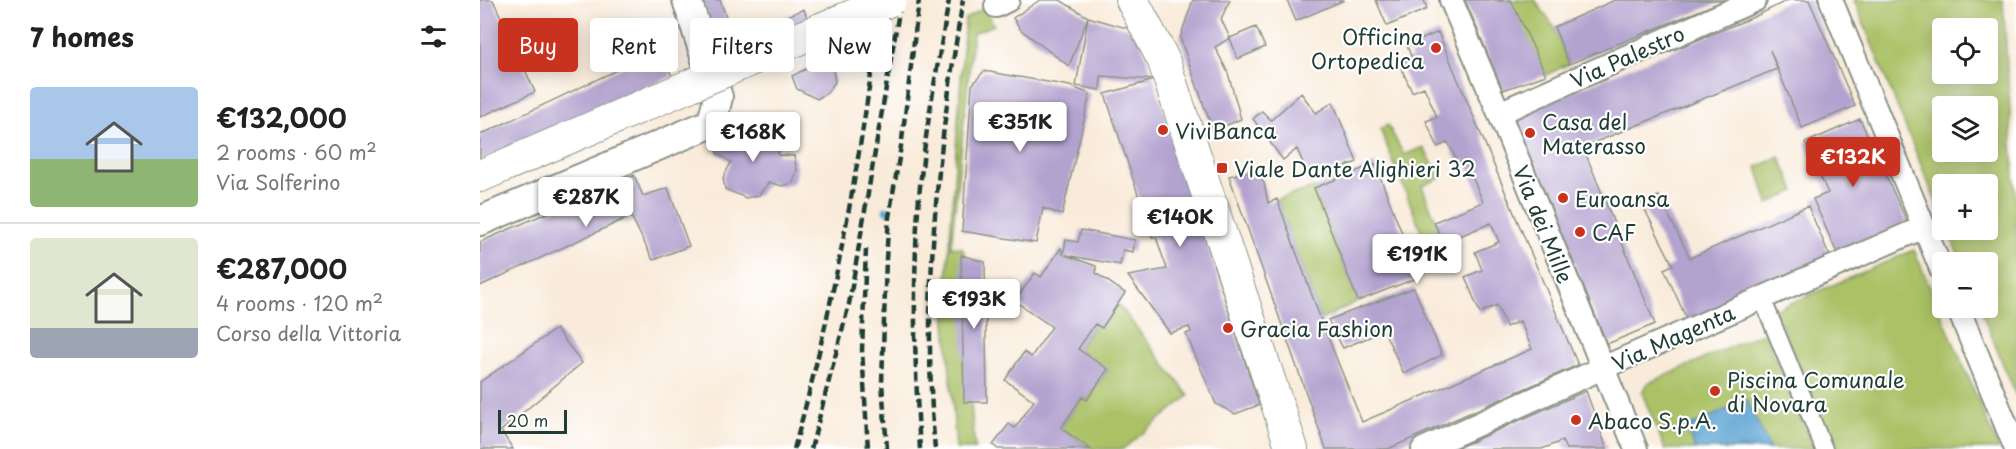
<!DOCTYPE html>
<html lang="en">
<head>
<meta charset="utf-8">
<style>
  :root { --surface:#fff; --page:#f6f6f6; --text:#222; --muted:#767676; --line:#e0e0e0; --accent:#c8321e }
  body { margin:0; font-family:"Playpen Sans",sans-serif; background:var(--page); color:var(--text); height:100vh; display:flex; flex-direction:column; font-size:22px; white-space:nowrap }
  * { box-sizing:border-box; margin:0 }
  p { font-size:20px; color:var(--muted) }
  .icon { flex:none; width:33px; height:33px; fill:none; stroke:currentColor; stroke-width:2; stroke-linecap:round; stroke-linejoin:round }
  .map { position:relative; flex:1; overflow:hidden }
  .drawer { display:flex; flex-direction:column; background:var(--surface); width:480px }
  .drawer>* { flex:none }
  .guide { position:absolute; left:18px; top:18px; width:570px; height:54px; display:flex; gap:12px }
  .tools { position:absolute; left:1452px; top:18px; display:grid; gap:12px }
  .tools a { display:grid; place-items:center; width:66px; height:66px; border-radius:6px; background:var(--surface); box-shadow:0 3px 15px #0003; font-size:30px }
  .scale { position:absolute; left:18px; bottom:15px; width:69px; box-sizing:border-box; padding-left:6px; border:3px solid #1f3d34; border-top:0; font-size:16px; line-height:21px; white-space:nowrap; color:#1f3d34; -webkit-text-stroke:4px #fff; paint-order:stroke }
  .price { position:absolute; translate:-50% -51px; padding:0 14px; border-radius:6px; background:#fff; color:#222; font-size:20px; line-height:39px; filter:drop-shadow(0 2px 3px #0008) }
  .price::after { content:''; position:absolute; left:50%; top:36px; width:18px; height:14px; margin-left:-9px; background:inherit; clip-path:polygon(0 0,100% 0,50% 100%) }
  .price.selected { background:var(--accent); color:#fff }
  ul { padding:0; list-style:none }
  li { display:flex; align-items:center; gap:18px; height:150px; padding:0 30px }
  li+li { border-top:2px solid var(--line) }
  li span { display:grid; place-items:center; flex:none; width:168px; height:120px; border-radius:6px; color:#555 }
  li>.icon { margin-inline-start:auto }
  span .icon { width:72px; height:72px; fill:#fffc; stroke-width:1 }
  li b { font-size:26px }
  h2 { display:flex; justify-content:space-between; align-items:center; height:72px; padding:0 30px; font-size:26px }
  .chip { padding:0 21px; border-radius:6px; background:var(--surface); box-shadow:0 3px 15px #0003; font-size:21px; line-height:54px }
  .chip.selected { background:var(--accent); color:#fff }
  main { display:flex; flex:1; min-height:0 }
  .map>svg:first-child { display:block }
  .green { fill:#aac166; stroke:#647f4d; stroke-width:1.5; fill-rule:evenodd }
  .water { fill:#5ca3d2; stroke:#3e7083; stroke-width:1.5 }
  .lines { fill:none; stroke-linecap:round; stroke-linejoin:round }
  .stream { stroke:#5ca3d2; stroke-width:7 }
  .building { fill:#b2a2cf }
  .pedestrian-casing { stroke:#8c9487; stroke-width:20 }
  .minor-casing { stroke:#8c9487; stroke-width:26 }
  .tertiary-casing { stroke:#8c9487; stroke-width:32 }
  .secondary-casing { stroke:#8c9487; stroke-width:34 }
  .pedestrian { stroke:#fff; stroke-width:16 }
  .minor { stroke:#fff; stroke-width:22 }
  .tertiary { stroke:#fff; stroke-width:28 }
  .secondary { stroke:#fff; stroke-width:32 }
  .rail { stroke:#1f3d34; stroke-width:4.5; stroke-dasharray:9 4.5; stroke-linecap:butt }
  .secondary-bridge-casing { stroke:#8c9487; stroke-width:34; stroke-linecap:butt }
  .secondary-bridge { stroke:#fff; stroke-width:32 }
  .poi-dot { fill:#c8321e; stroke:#fff; stroke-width:2 }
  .labels { text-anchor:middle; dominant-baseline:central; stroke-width:4.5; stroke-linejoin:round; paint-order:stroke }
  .poi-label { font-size:21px; fill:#1f3d34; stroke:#fff; text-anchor:start }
  .street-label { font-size:21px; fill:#1f3d34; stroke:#fff }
</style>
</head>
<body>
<main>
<section class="drawer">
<h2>7 homes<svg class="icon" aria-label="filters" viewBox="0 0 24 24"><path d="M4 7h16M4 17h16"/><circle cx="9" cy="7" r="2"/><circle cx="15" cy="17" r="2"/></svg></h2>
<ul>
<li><span style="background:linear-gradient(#a9c7e8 60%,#8fb573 0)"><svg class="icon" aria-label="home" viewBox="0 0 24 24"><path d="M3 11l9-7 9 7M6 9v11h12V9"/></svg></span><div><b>€132,000</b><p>2 rooms · 60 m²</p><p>Via Solferino</p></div></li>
<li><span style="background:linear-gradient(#dfe7d0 75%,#9aa5b1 0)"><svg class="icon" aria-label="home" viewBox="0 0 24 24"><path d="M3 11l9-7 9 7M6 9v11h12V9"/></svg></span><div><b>€287,000</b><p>4 rooms · 120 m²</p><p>Corso della Vittoria</p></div></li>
</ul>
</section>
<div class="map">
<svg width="1536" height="449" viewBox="0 0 1536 449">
  <rect width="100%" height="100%" fill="#fff"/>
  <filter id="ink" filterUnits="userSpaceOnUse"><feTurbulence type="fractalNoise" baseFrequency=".0167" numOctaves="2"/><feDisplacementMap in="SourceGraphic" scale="12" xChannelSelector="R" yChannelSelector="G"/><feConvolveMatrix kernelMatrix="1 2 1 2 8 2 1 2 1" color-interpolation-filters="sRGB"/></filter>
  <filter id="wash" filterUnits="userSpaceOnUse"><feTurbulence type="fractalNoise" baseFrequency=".008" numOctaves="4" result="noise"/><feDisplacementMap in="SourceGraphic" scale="24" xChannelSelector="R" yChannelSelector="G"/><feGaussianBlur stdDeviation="1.35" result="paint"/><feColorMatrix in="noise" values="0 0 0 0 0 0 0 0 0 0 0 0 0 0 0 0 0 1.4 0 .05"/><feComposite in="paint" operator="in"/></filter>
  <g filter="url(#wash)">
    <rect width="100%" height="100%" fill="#f9ebda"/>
    <path class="green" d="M1019,0h36l19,27 15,37 -23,11z
      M1374,0h149l13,208v188l-36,-88h8v-46h-27l-13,-32h40v-46h-46v33zM1462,28h46v46h-46zM1462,106h46v46h-46z
      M504,8l10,17 -21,8 -22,214 11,1 7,14 1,12 -10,10 15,165h-19l-11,-140 20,-290z
      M908,125l16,30 19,-8 18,31 -19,8 25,63 -16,6 -51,-126z
      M1300,157l15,34 -27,13 -11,-37z
      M834,188l44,113 -37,19 -44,-121z
      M1434,250l85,199h-165l-59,-139z
      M638,304l71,92 -66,53h-32l-30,-21 21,-31 5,3 21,-30 -30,-21 17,-25z
      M1280,334h4l2,3 48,112h-149l-23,-56 4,-9z"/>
    <path class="water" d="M1267,400l23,49h-75l-9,-21z"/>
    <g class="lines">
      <path class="stream" d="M406,210l2,1"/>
    </g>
    <g id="blocks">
      <path class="building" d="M0,0h13l42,92 -55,25z
        M222,0h18l11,30 21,-9 4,8 48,-20 3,9 -87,38z
        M560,0h20l28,17 -19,49 -48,-36 -8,-12z
        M713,0h37l-9,19 9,19 -15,9 13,26 13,46 -28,12 -33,-93z
        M807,0h57l-48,21z
        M896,0h48l3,9 -40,17z
        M985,0h34v1l12,-1 35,75 -43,15z
        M1135,0h110l-156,64 -15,-37z
        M1308,0h21l46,106 -53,22 -32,-78 7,19 -194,78 72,177 -48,20 -94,-228 243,-100z
        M608,17l49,14 17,49 -53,-4 -1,14 -24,-4z
        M776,27l9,20 -27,12 -8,-21z
        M958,32l140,333 -190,84h-62l-97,-273 25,-6 10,13 4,20 9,-4 44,121 41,102 170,-73 -12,-28 -14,6 -9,-22 -17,8 -15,-36 17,-7 -7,-18 24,-10 -8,-19 -48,20 -9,-21 49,-20 -18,-42 -7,3 -10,-21 -10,5 -12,-26 11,-4 -13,-30 -12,5 -13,-29 13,-5 -5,-12z
        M179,50l13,26 -192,84v-25z
        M339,62l13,2 3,18 -8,11 -10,6 -20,-10 -5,-13z
        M504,71l86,15 20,8 -28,121 -19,-7 -7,35 -74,-12 10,-146z
        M674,80l105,325 -24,9 -19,-10 -30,-70 5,-2 -2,-5 -19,6 -42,-57 39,-7 -11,-32h-4l-47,-143z
        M821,93l15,20 17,-11 24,60 -47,17 -13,-30 -14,11 -30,-41 9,-8 9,9z
        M1380,119l47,103 -70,31 -24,-54 15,-6 -23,-50z
        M264,126l35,19 -1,10 16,1 3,14 -4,13 -11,3 -13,-4 -10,13 -13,3 -21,-9 -2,-11 8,-16 -13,-8 -4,-9 6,-11 9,-7 11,6z
        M895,164l44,113 -61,24 -44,-113z
        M154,175l9,21 25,-8 21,58 -36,14 -22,-44 -151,70v-44z
        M1179,196l31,62 118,-52 23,53 -143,63 -24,-53 9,-4 -32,-63z
        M601,230l54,10 -2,12 -10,-2 -3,15 -55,-10 31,11v7l29,20 -23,35 -7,-4 -17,25 30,20 -21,31 -5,-3 -21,31 30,21h-93l-5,-4 16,-21 6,4 19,-27 -29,-21 19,-28 7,5 21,-30 -37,-26 20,-28 6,4 20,-29 2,7 3,-15 12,2z
        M481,255l24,7 2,140h-23z
        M934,288l28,67 -38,19 -20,-43 -41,17 -15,-28z
        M76,329l26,34 -81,68 12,18h-33v-67z
        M1106,391l21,58h-41l-4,-8 -20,8h-87z"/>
    </g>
  </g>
  <g filter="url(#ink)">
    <use href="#blocks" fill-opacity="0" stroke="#8c9487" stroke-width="1.5"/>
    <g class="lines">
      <g class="pedestrian-casing">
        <path id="pedestrian" d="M1282,298l62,151"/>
      </g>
      <g class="minor-casing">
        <path id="minor" d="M971,0l48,113 137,336
          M1351,0l111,271
          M516,6l12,-6
          M1019,113l256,-113
          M1478,308l58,141
          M943,449l193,-87 308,-135"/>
      </g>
      <g class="tertiary-casing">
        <path id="tertiary" d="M0,221l232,-98 6,-26 -31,-97"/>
      </g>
      <g class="secondary-casing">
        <path id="secondary" d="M652,0l31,59 129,390
          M247,70l94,-41
          M0,176l211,-91"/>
      </g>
      <use href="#pedestrian" class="pedestrian"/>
      <use href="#minor" class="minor"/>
      <use href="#tertiary" class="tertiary"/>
      <use href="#secondary" class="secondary"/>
      <path class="rail" d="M386,249l-4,101 6,99
        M314,449c41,-147 68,-297 87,-449
        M331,449l38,-145 52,-304
        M407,449l-5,-66 4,-124 3,-42 13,-77 17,-140
        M440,449c-5,-74 -7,-149 -3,-223 4,-76 19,-151 32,-226
        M455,449c-14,-150 3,-302 28,-449"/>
      <g class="secondary-bridge-casing">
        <path id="secondary-bridge" d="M341,29l69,-29
          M211,85l36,-15"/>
      </g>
      <use href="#secondary-bridge" class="secondary-bridge"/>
    </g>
  </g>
  <g class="poi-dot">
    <circle cx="956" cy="48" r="6"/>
    <circle cx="683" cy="130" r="6"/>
    <circle cx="1050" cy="133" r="6"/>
    <rect x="736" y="162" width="12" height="12" rx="3"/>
    <circle cx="1083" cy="198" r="6"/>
    <circle cx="1100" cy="232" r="6"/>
    <circle cx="748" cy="328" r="6"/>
    <circle cx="1235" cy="391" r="6"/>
    <circle cx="1096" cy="420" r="6"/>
  </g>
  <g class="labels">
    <g class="poi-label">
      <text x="944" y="36" text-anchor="end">Officina<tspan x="944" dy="24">Ortopedica</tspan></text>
      <text x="1062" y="121">Casa del<tspan x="1062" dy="24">Materasso</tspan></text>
      <text x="695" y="130">ViviBanca</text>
      <text x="754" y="168">Viale Dante Alighieri 32</text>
      <text x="1095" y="198">Euroansa</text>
      <text x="1112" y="232">CAF</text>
      <text x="760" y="328">Gracia Fashion</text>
      <text x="1247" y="379">Piscina Comunale<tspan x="1247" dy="24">di Novara</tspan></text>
      <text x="1108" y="420">Abaco S.p.A.</text>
    </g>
    <g class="street-label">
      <text transform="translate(1147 56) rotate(-24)">Via Palestro</text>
      <text transform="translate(1064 224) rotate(68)">Via dei Mille</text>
      <text transform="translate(1193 337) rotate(-24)">Via Magenta</text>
    </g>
  </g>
</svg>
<div class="tools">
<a><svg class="icon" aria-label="locate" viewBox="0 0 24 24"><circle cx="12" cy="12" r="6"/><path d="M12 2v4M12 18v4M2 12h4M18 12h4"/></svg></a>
<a><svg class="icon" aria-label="layers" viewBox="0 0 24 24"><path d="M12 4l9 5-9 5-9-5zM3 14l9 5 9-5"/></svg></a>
<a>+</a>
<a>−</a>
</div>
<div class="scale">20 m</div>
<b class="price" style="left:540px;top:153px">€351K</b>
<b class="price" style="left:273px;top:163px">€168K</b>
<b class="price selected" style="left:1373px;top:188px">€132K</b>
<b class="price" style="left:106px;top:228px">€287K</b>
<b class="price" style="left:700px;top:248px">€140K</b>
<b class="price" style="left:937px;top:285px">€191K</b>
<b class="price" style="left:494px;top:330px">€193K</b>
<div class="guide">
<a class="chip selected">Buy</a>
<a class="chip">Rent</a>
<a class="chip">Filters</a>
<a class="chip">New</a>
</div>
</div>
</main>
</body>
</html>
